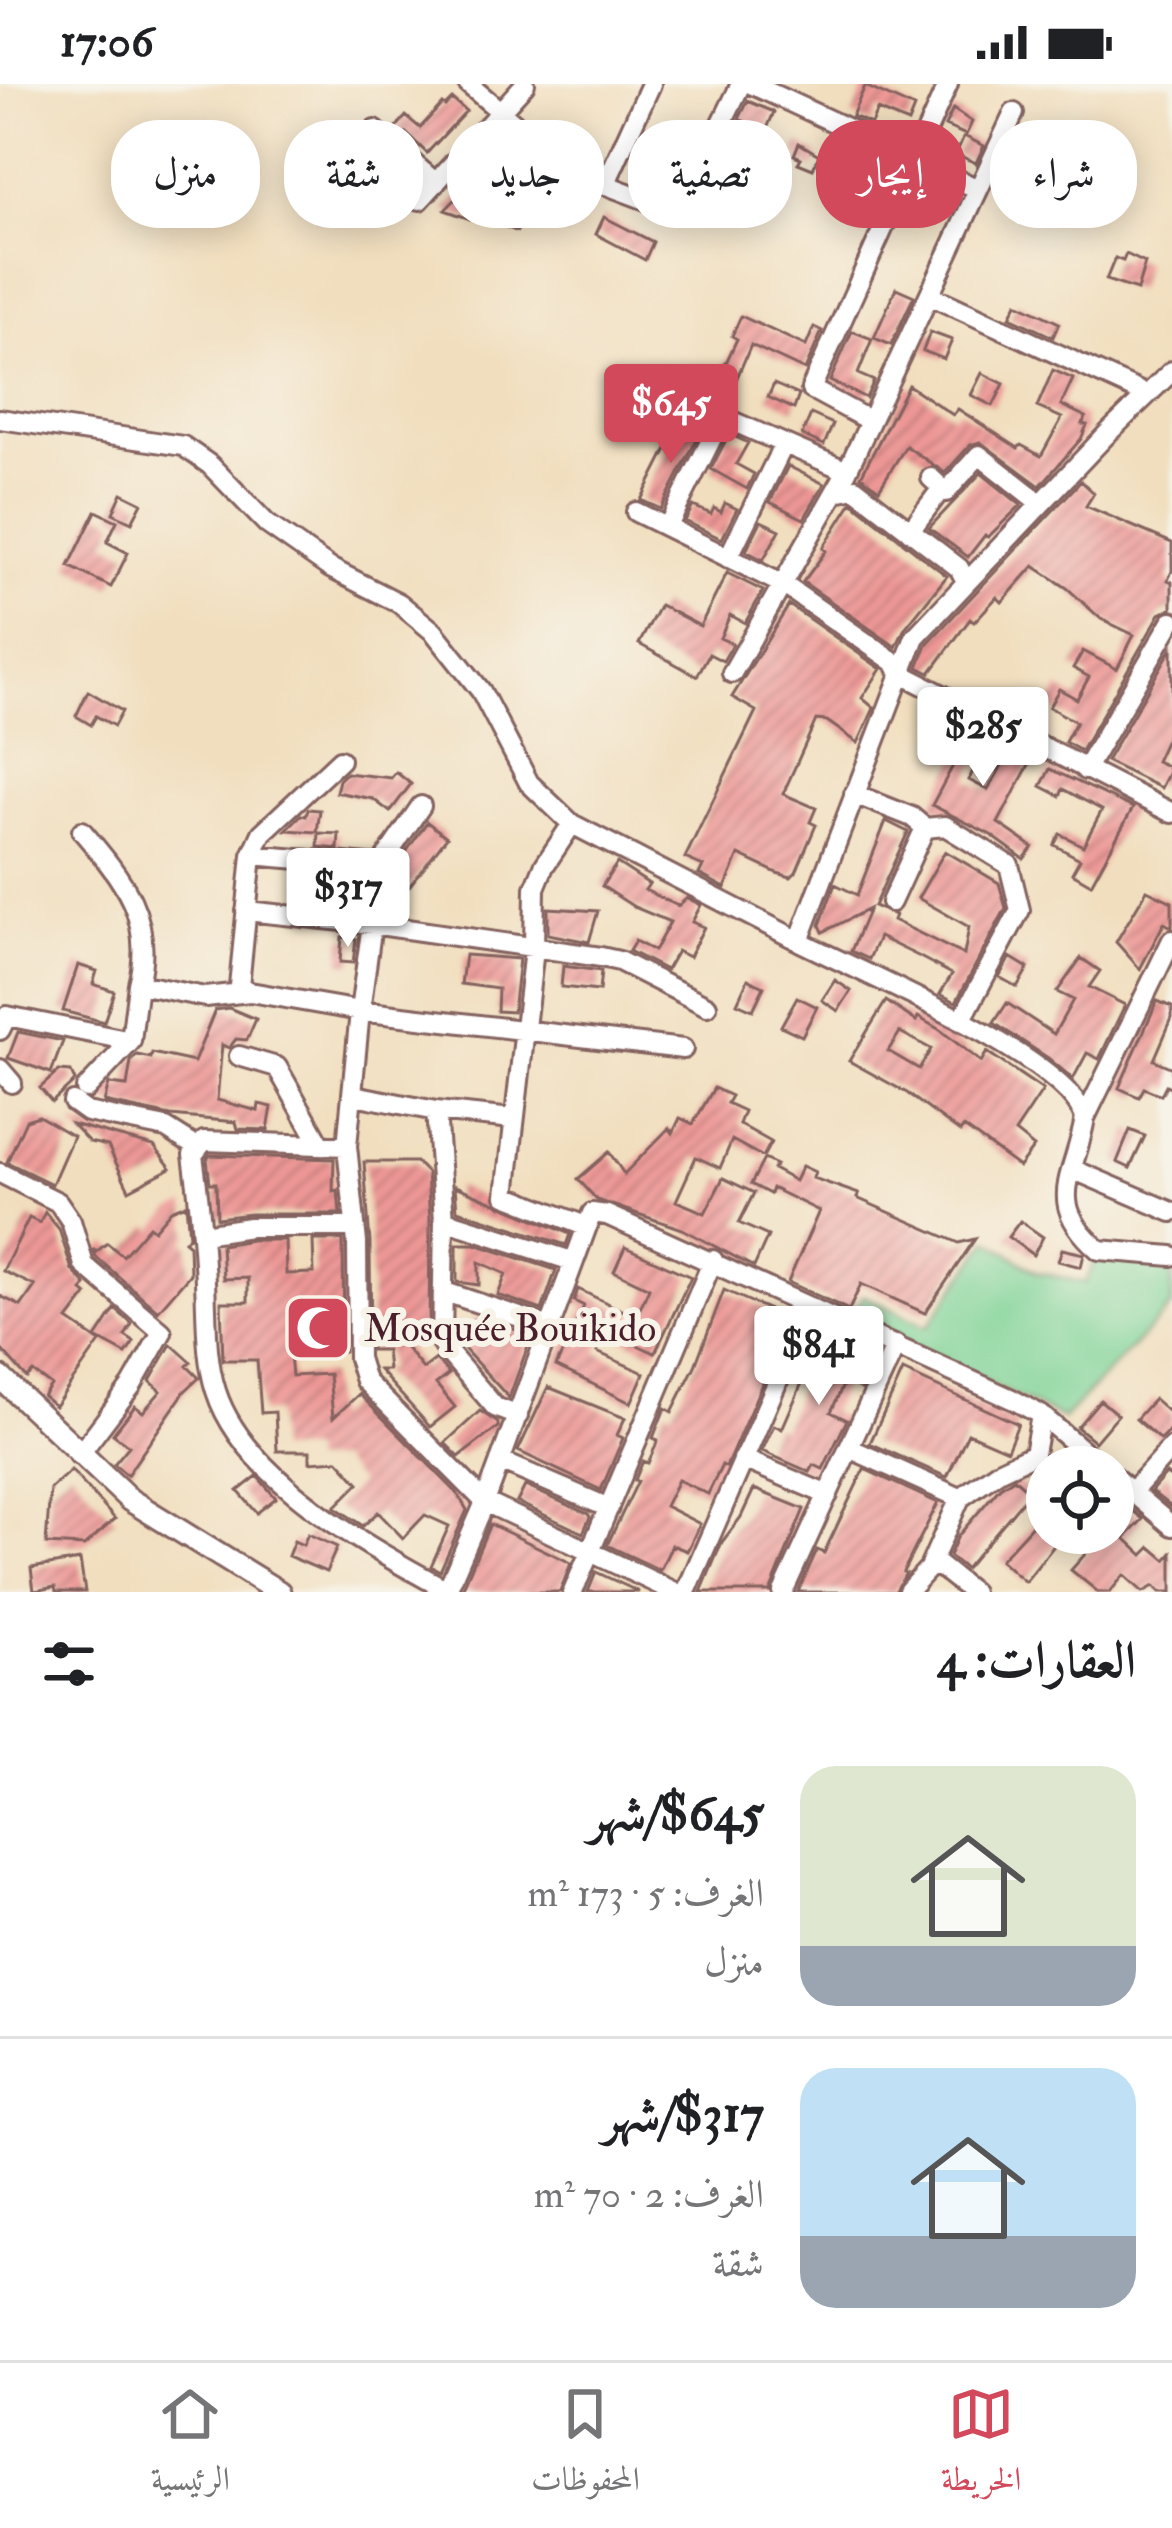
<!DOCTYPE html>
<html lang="ar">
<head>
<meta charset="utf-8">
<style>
  :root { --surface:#fff; --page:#f2f2f2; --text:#202124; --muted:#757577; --line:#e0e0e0; --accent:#d1495b }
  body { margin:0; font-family:"IM FELL Double Pica",Amiri,serif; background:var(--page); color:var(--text); direction:rtl; height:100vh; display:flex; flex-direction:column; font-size:45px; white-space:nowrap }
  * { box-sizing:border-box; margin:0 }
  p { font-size:39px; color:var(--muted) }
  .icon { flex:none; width:66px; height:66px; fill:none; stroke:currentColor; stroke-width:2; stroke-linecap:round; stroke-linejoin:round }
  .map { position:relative; height:1508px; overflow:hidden; direction:ltr }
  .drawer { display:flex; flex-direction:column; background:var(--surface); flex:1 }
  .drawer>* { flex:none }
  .banner { position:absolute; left:36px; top:36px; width:1101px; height:108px; direction:rtl; display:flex; gap:24px }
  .fabs { position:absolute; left:1026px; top:1362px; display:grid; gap:24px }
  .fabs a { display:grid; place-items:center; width:108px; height:108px; border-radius:50%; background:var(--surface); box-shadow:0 6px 30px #0003; font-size:60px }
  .price { position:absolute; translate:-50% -102px; padding:0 27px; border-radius:12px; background:#fff; color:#222; font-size:39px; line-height:78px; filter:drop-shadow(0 3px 6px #0008) }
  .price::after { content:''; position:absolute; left:50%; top:72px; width:36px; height:27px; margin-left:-18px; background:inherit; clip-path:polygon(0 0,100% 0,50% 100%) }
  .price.current { background:var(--accent); color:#fff }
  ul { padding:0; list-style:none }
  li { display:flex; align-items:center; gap:36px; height:300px; padding:0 36px }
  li+li { border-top:3px solid var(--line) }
  li span { display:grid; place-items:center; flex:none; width:336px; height:240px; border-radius:36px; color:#555 }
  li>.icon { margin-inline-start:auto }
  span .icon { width:144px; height:144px; fill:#fffc; stroke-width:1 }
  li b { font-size:51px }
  h2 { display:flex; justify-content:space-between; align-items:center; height:144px; padding:0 36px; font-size:51px }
  .tag { padding:0 42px; border-radius:48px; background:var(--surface); box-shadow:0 6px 30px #0003; font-size:42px; line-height:108px }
  .tag.current { background:var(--accent); color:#fff }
  .status { display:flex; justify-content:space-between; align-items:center; height:84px; padding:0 60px; background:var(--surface); direction:ltr }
  .status svg { height:33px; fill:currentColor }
  .tab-bar { display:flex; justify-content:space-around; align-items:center; height:168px; border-top:3px solid var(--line); background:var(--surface); font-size:33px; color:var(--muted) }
  .tab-bar a { display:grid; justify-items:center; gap:6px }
  .tab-bar .current { color:var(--accent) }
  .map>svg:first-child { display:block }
  .grass { fill:#7ed396; stroke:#647960; stroke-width:3 }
  .building { fill:url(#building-hatch); fill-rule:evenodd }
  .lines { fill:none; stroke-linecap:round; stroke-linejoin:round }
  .minor-casing { stroke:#84625e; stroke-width:24 }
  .tertiary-casing { stroke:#84625e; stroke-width:27 }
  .minor { stroke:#fff; stroke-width:18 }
  .tertiary { stroke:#fff; stroke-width:21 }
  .labels { text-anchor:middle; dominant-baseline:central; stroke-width:12; stroke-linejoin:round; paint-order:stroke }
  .poi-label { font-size:39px; fill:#4a1f2b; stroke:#f7f3e8; text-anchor:start }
</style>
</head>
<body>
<div class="status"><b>17:06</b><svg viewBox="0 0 49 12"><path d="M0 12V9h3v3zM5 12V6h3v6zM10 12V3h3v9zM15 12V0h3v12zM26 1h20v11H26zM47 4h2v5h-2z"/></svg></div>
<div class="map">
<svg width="1172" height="1508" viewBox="0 0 1172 1508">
  <defs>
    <pattern id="building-hatch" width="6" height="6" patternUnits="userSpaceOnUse" patternTransform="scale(3)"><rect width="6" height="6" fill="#ed9896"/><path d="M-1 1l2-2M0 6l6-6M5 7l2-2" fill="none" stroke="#c27b7b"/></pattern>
  </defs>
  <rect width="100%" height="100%" fill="#f7f3e8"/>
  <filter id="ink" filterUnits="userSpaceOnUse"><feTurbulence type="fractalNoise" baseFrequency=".00833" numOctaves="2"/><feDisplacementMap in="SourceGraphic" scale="24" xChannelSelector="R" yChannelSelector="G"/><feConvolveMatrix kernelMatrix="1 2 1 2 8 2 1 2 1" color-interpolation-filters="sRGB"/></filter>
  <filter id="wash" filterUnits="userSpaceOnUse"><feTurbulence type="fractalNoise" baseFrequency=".004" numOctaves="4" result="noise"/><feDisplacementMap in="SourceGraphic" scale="48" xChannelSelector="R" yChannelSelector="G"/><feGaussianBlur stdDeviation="2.7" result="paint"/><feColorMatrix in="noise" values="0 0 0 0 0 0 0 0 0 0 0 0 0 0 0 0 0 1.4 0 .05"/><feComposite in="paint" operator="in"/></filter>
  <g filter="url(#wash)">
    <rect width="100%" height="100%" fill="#f1debe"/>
    <path class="grass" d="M989,1156l48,32 49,11 9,-25 77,6v42l-109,113 -210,-102 10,-22 64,32z"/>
    <g id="blocks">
      <path class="building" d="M865,2l49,22 -6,15 -31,-13 -6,14 -19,-8z
        M452,15l14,12 -39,42 -21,-20 -3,4 -8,-8 11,-13 14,12 22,-24 3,2z
        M748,17l26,11 -8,19 -27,-12z
        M953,25l19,13 -6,13 -21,-9z
        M574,45l18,16 -14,15 -17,-15z
        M964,52l20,10 -8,17 -20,-9z
        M799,59l20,12 -6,14 -15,-6 3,-5 -7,-3z
        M869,70l27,13 -9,19 -21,-10 2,-4 -6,-4z
        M922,94l22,11 -8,15 -22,-11z
        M475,95l32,28 -7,7 18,18 -44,-18 -4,5 -25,-9z
        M833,99l20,9 -7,15 -20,-9z
        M544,117l14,7 -7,16 -15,-7z
        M604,133l49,25 -8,18 -49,-26z
        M1126,170l19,9 -8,27 -31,-10 9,-22 8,3z
        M896,204l18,8 -23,49 -17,-7z
        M1017,219l42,20 -6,14 -43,-20z
        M741,232l65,30 8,-19 8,4 -17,39 -54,-25 -18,42 -15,-7 19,-41 -5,-3z
        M852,247l20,8 -14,35 16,7 -8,17 -36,-17z
        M930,248l22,8 -8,19 -21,-8z
        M1053,286l20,9 -12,26 25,12 -4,7 5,1 -6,14 -41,47 -60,-44 -10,3 -25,28 -39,-27 -27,43 -18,-13 47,-91 45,30 5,-6 60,39 3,-3 20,11 21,-38 -25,-11z
        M982,289l22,11 -11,22 -22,-11z
        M774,300l25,11 -5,14 -26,-12z
        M811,330l22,10 -9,21 -22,-10z
        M690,336l13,7 -42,82 -20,-9 33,-65 7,3z
        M729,350l19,9 -12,21 18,10 -7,15 -36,-20z
        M788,382l36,18 -20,35 -34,-17z
        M981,389l40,32 -33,32 -3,-2 -17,22 -39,-29z
        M1081,397l13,12 -8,13 86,37v28l-4,9 4,2v26l-12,6 -79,137 -16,-9 11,-20 -27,-15 10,-18 18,10 12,-22 -16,-9 10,-17 34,18 17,-34 -33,-16 -34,-31 -33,-22 -32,36 -5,-5 -23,25 -4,-3 -40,54 -12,-6 9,-23z
        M122,409l20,10 -10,19 -19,-9z
        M852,418l95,74 -42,52 -9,19 -93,-65 23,-31 -3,-3z
        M725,419l12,6 -15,30 -37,-18 8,-15 18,8 3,-6 7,4z
        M96,427l21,10 -10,21 21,11 -17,34 -42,-21z
        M761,437l19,9 -17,30 -17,-9z
        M727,489l36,18 -18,32 -15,-8 -10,23 13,6 -10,17 -14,-7 -12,22 -58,-32 21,-39 40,21z
        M789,521l92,64 -19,29 12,10 -16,35 -31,-22 -11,-1 -33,74 33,14 -6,14 6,3 -20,47 -5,5 -14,-4 -38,-18 -14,33 -26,-14 4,-8 -18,-8 71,-147 -24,-14z
        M1172,564v79l-16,34 15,7 -10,20 -55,-27z
        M88,607l34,20 -8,15 -18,-10 -5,9 -15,-9z
        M964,637l24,13 -19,46 19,10 25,-44 20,11 -35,66 35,24 -9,12 -33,-24 -59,-30 25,-47 -8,-3z
        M1050,685l83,39 -42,76 -19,-11 8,-14 -26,-14 6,-11 23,12 19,-36 -39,-21 -3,7 -19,-10z
        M396,688l15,12 -21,28 -17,-13 -37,-7 3,-12 7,-7 45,5z
        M308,725l12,1 -3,22 -31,-2 15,-15 5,1z
        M886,737l22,11 -34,74 21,9 -2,5 71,35 5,-28 -51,-29 27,-47 54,32 7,25 -50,94 -16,-8 12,-20 -34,-18 -39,-19 -10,22 -18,-8 18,-42 -46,23 -3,-7 15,-41 22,11z
        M427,738l20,15 -49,64 -8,-6 3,-24z
        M319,749l20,1 -1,15 -20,-2z
        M617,779l32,21 -4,6 33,16 9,-8 14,7 -9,17 12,5 -15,30 -12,-6 -11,19 -37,-19 6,-10 19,10 16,-29 -36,-15 -32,-21z
        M1147,806l25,12v25l-8,-4 -24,46 -24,-27z
        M548,824l50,3 -9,31 -41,-8z
        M342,853l14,2 -3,24 -13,-1z
        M465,871l54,4 -6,53 -16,-1 1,-22 -37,-5z
        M1010,873l18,11 -11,19 -18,-10z
        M1081,874l19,13 -11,16 36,18 -26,54 -12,-6 -14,26 -25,-21 -54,-35 13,-20 47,31 19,-34 -16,-8z
        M78,881l19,6 -4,13 21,7 -10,31 -41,-11z
        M563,882l38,5 -2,20 -38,-4z
        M748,895l16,8 -11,23 -16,-7z
        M835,896l16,11 -13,20 -16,-11z
        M797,913l20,10 -15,29 -21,-10z
        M886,917l30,20 2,-4 22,13 41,32 6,-10 56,38 -28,42 19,15 -15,20 -55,-40 -4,5 -53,-39 -58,-32zM900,948l31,17 -12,20 -31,-18z
        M1157,917l15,6v11l-18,42 18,8v20l-6,-3 -5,10 -17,-7 -5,9 -20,-9z
        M229,924l27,11 -9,21 -11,-1 -7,9 -7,-3 -5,55 41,11 1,-7 13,3 -4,23 -30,-1 -2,-7 -65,-6 -67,-14 5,-18 18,2 4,-25 6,-6 14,3 1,-5 42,9 21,-52z
        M18,948l45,9 -12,32 -43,-15z
        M59,987l12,1 4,9 -23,21 -12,-14z
        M714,1004l17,8 -4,7 17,8 -5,13 32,18 -8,15 -31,-17 -12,28 -24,-11 -20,44 29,12 18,-35 31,15 -15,30 29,13 -14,31 -72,-38 -85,-29 -19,-21 31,-27 15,22 45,-46 4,5 7,-15 13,6z
        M39,1032l34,20 -21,48 -45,-22 19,-42z
        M72,1040l82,22 17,22 -42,22 -21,-44 -19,-4z
        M1130,1046l15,6 -15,32 -13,-6z
        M210,1071l124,4 -1,32 5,-1 2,24h-90l-33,4 -1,-35h-6l-3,-24z
        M764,1075l12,6 -3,4 22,12 7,-15 13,6 -2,6 46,16 -2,4 102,45 16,-4 -50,74 -64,-29 -12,26 -61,-28 31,-71 -47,-23 -2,6 -19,-10z
        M364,1078h52l11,11 3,47 -1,117 -33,-1 27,33 13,-10 13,15 -13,10 19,23 -25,20 -51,-57h9l-2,-20h-15l-1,-107z
        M455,1102l115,48 -4,11 -109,-35z
        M186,1120l3,32 -5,5 5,4 1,29 -32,37 -62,-54 -3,-8 3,3 11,-9 16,13 26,-30 5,4 17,-20z
        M45,1128l14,17 13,41 14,15 -4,6 5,4 -19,25 32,22 -45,64 -12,-10 8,-11 -18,-13 -6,6 -27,-30v-52l21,10 14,-20 -32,-15 26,-53 11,5z
        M1020,1137l23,16 -10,18 -25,-18z
        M251,1156h34l1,34 28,-1 -1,-33h30l1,111 -54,3 2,22 37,-2 4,44 26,-24 98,99 10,17 -27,61 -9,-5 18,-40 -24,-11 -22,23 -25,-26 -15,14 -28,-19 24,-24 -21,-23 -28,2v-11h-33l-2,-39 -14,1 -4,-53h-34l-2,-58h27v-24l-25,1 -2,-34z
        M457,1160h18l81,26 -14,40 -44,-15 8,-21 -27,-12v23l-22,-3z
        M625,1163l66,30 -36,76 -48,-22 -10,21 47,21 -13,30 -75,-37 28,-60 -10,-5 4,-12 58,28 13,-29 -35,-17z
        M1062,1165l22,5 -3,13 -23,-6z
        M724,1206l66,29 -64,148 -4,-2 -14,29 -30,-14 -13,26 35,18 -13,27 -15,-6 -12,25 -53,-25 31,-64 -3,-1 8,-19 5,2 5,-11 5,-12 -5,-2 12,-30 7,4 23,-46z
        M115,1225l17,15 -7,12 9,6 -8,12 -30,-16z
        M478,1233l3,22 7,-18 44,14 -23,63 -52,-57 3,-3 -4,-4z
        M840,1254l37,16 -16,35 -16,-8 -14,31 16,8 -24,49 -9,-4 -4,7 -48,-21 12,-26 8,4 33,-76 15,6z
        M171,1260l20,18 -4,4 12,12 -14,13 -58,84 -13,-11 15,-18 -16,-12 22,-28 8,6 18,-21 -11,-10z
        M903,1287l115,53 -11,26 -39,-17 -21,44 -77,-34z
        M548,1303l77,31 -8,17 6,3 -22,52 -83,-39z
        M1154,1315l18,16v13l-12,12 -24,-21z
        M1100,1316l18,15 -23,27 -18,-15z
        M480,1327l18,12v4l-39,30 -14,-14z
        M1047,1379v36l-18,-14z
        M864,1385l74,34 -35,69 3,1 -11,19h-97l19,-42 7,3z
        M71,1386l44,49 -31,27 -38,-2 4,-55z
        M1166,1390l6,4v30l-21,-17z
        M257,1392l19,22 -19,15 -19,-22z
        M1014,1394l16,14 -65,77 -16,-13 9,-20 42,-49z
        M525,1402l63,28 2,3 -7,16 -66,-31z
        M754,1405l50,20 -34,83h-69l21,-50 19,-25z
        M1128,1423l15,12 -18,19 18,17 8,-8 15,13 6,-7v39h-12l-6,-6 -11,6 -19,-17 -14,17h-12l-27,-22 33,-37h9v-9z
        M1047,1425v24h17l-39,49 -25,-22z
        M490,1440l81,39 -11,29h-99z
        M308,1450l29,13 -11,25 -38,-16 6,-15 9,4z
        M80,1476l5,32h-29l-1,-5 -21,4 -3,-23z
        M596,1488l43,20h-51z"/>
    </g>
  </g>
  <g filter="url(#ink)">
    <use href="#blocks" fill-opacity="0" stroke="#84625e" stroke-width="3"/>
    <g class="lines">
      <g class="minor-casing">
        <path id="minor" d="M468,0l104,88 106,40 63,-128
          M751,0l227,105
          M375,46l61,53
          M605,101l46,-101
          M420,116l105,-116
          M929,211l218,100
          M1172,287l-64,62 -193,204 -116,304c60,31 267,116 286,177 -10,60 -42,83 14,132l73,6
          M688,318l159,69
          M0,335l183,27 27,19 57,59 63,44 69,35 35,29 47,59 48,92 43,41 227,117
          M870,337l-59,-32 137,-305
          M931,394l15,14 33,-37 61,48
          M835,408l20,-4 104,80 7,13
          M636,428l148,73 110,77 6,11 272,140
          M668,442l54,-108
          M910,447l32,-43
          M728,474l55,-112
          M732,589l115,-202 167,-358
          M340,676l-78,73 -10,22 -13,131 11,6 110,19 323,38
          M1085,686l87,-149
          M854,710l58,23 13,11
          M572,740l-28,42 -9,22 -1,61 -28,246 79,31
          M82,747c41,48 73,88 56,153l67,13 45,-5
          M252,771l128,11
          M891,818l34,-74 20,-2 64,39 11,45 -59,111
          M246,827l126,13 229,33 18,4 88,45
          M0,946l7,-14 124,25
          M239,972l38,11 44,78
          M0,985l12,14
          M86,1005l45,-48 7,-57
          M354,1011l82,16 77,8
          M73,1018l14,10 79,16 30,19
          M436,1027l8,109 -2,125 53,62 23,9
          M1085,1034l87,-178
          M347,1062l13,-135 20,-145 41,-60
          M1072,1085l100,43
          M0,1089l58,29 13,19 13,44 78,67 -30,53 -53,70
          M444,1136l128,41
          M203,1150l47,-7h105
          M445,1208l105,35
          M849,1364l111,50 -31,70
          M743,1375l85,36
          M500,1377l109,47
          M1113,1392l59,50
          M1132,1408l40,-45
          M960,1414l40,-28 34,-16 7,-39
          M908,1507l21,-23 9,-3 34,27
          M573,1508l140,-332
          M675,1508l-190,-90 -120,-121 -7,-23 -1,-115 -10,-97 -143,-5 -11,14c6,42 10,84 12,127 2,36 0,75 11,109 28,88 154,158 231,199l38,-88 107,-289 15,2 407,185 27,15 61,52
          M686,1508l124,-285
          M783,1508l113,-247"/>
      </g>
      <g class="tertiary-casing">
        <path id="tertiary" d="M0,1293l130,123 149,92"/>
      </g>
      <use href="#minor" class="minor"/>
      <use href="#tertiary" class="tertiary"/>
    </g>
  </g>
  <defs>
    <g id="mosque-square" transform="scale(3.45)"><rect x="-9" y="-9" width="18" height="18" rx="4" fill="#d1495b" stroke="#f7f3e8"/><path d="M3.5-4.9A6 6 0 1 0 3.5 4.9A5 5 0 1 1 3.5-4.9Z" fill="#fff"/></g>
  </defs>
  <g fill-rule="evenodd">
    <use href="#mosque-square" x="318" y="1244"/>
  </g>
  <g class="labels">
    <g class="poi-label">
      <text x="364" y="1244">Mosquée Bouikido</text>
    </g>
  </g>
</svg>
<div class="fabs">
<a><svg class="icon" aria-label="locate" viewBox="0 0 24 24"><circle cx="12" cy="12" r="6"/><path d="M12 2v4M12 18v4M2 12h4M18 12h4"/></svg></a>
</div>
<b class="price current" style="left:671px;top:382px">$645</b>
<b class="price" style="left:983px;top:705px">$285</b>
<b class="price" style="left:348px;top:866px">$317</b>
<b class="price" style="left:819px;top:1324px">$841</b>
<div class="banner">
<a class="tag">شراء</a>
<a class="tag current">إيجار</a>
<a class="tag">تصفية</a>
<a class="tag">جديد</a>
<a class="tag">شقة</a>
<a class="tag">منزل</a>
</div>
</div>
<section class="drawer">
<h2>العقارات: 4<svg class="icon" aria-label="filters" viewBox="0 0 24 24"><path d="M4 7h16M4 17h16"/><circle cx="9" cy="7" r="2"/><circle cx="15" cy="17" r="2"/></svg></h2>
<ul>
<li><span style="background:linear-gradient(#dfe7d0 75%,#9aa5b1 0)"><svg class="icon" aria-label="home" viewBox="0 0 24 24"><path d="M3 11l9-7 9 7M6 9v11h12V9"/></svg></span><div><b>$645/شهر</b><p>الغرف: 5 · 173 m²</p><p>منزل</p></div></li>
<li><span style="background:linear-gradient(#bfe0f5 70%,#9aa5b1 0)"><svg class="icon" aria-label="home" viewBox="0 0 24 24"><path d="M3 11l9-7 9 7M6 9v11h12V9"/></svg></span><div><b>$317/شهر</b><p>الغرف: 2 · 70 m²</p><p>شقة</p></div></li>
</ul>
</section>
<nav class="tab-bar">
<a class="current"><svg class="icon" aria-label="map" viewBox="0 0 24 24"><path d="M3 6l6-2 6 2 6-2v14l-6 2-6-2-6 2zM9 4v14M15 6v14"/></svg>الخريطة</a>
<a><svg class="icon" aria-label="saved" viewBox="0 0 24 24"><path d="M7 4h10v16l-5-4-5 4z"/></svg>المحفوظات</a>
<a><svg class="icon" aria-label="home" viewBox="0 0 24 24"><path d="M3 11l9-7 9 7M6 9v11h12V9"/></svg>الرئيسية</a>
</nav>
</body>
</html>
